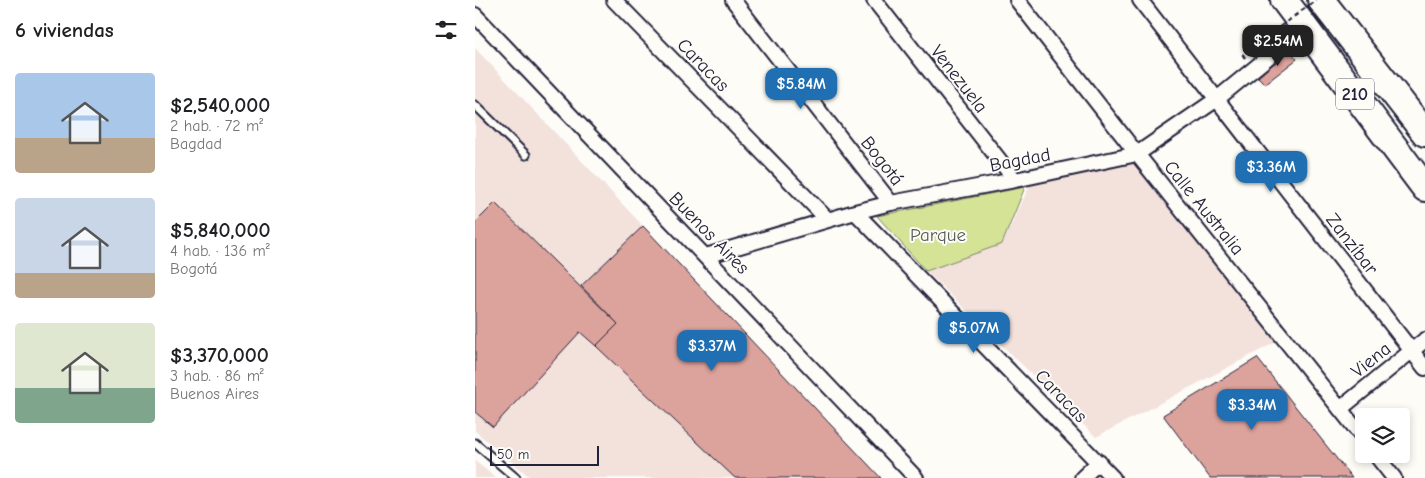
<!DOCTYPE html>
<html lang="es">
<head>
<meta charset="utf-8">
<style>
  :root { --surface:#fff; --page:#f6f6f6; --text:#202124; --muted:#757577; --accent:#1f6fb2 }
  body { margin:0; font-family:"Comic Neue",sans-serif; background:var(--page); color:var(--text); height:100vh; display:flex; flex-direction:column; font-size:19px; white-space:nowrap }
  * { box-sizing:border-box; margin:0 }
  p { font-size:16px; color:var(--muted) }
  .icon { flex:none; width:28px; height:28px; fill:none; stroke:currentColor; stroke-width:2; stroke-linecap:round; stroke-linejoin:round }
  .map { position:relative; flex:1; overflow:hidden }
  .details { display:flex; flex-direction:column; background:var(--surface); width:475px }
  .details>* { flex:none }
  .controls { position:absolute; left:880px; top:408px; display:grid; gap:10px }
  .controls a { display:grid; place-items:center; width:55px; height:55px; border-radius:5px; background:var(--surface); box-shadow:0 2px 8px #0003; font-size:25px }
  .scale { position:absolute; left:15px; bottom:12px; width:109px; box-sizing:border-box; padding-left:5px; border:2px solid #22223b; border-top:0; font-size:14px; line-height:18px; white-space:nowrap; color:#22223b; -webkit-text-stroke:4px #fdfcf7; paint-order:stroke }
  .price { position:absolute; translate:-50% -42px; padding:0 11px; border-radius:10px; background:var(--accent); color:#fff; font-size:16px; line-height:32px; filter:drop-shadow(0 1px 2px #0008) }
  .price::after { content:''; position:absolute; left:50%; top:30px; width:15px; height:11px; margin-left:-8px; background:inherit; clip-path:polygon(0 0,100% 0,50% 100%) }
  .price.current { background:#222; color:#fff }
  ul { padding:0; list-style:none }
  li { display:flex; align-items:center; gap:15px; height:125px; padding:0 15px }
  li span { display:grid; place-items:center; flex:none; width:140px; height:100px; border-radius:5px; color:#555 }
  li>.icon { margin-inline-start:auto }
  span .icon { width:60px; height:60px; fill:#fffc; stroke-width:1 }
  li b { font-size:21px }
  h2 { display:flex; justify-content:space-between; align-items:center; height:60px; padding:0 15px; font-size:21px }
  main { display:flex; flex:1; min-height:0 }
  .map>svg:first-child { display:block }
  .built { fill:#f3e1dc }
  .green { fill:#d5e396; stroke:#7c8268 }
  .building { fill:#dca29c; stroke:#22223b }
  .lines { fill:none; stroke-linecap:round; stroke-linejoin:round }
  .lane-casing { stroke:#22223b; stroke-width:11 }
  .street-casing { stroke:#22223b; stroke-width:18 }
  .highway-casing { stroke:#22223b; stroke-width:30 }
  .path { stroke:#22223b; stroke-width:2.5; stroke-dasharray:5 4; stroke-linecap:butt }
  .lane { stroke:#fdfcf7; stroke-width:7 }
  .street { stroke:#fdfcf7; stroke-width:14 }
  .highway { stroke:#fdfcf7; stroke-width:26 }
  .path-bridge { stroke:#22223b; stroke-width:2.5; stroke-dasharray:5 4; stroke-linecap:butt }
  .labels { text-anchor:middle; dominant-baseline:central; stroke-width:4; stroke-linejoin:round; paint-order:stroke }
  .shield { fill:#fdfcf7; stroke:#646373; stroke-width:1 }
  .shield-label { font-size:18px; font-weight:bold; fill:#22223b }
  .street-label { font-size:19px; fill:#22223b; stroke:#fdfcf7 }
  .park-label { font-size:19px; fill:#585c56; stroke:#fdfcf7 }
</style>
</head>
<body>
<main>
<section class="details">
<h2>6 viviendas<svg class="icon" aria-label="filters" viewBox="0 0 24 24"><path d="M4 7h16M4 17h16"/><circle cx="9" cy="7" r="2"/><circle cx="15" cy="17" r="2"/></svg></h2>
<ul>
<li><span style="background:linear-gradient(#a9c7e8 65%,#b9a48a 0)"><svg class="icon" aria-label="home" viewBox="0 0 24 24"><path d="M3 11l9-7 9 7M6 9v11h12V9"/></svg></span><div><b>$2,540,000</b><p>2 hab. · 72 m²</p><p>Bagdad</p></div></li>
<li><span style="background:linear-gradient(#c9d6e8 75%,#b9a48a 0)"><svg class="icon" aria-label="home" viewBox="0 0 24 24"><path d="M3 11l9-7 9 7M6 9v11h12V9"/></svg></span><div><b>$5,840,000</b><p>4 hab. · 136 m²</p><p>Bogotá</p></div></li>
<li><span style="background:linear-gradient(#dfe7d0 65%,#7fa58c 0)"><svg class="icon" aria-label="home" viewBox="0 0 24 24"><path d="M3 11l9-7 9 7M6 9v11h12V9"/></svg></span><div><b>$3,370,000</b><p>3 hab. · 86 m²</p><p>Buenos Aires</p></div></li>
</ul>
</section>
<div class="map">
<svg width="950" height="478" viewBox="0 0 950 478">
  <rect width="100%" height="100%" fill="#fdfcf7"/>
  <filter id="ink" filterUnits="userSpaceOnUse"><feTurbulence type="fractalNoise" baseFrequency=".02" numOctaves="2"/><feDisplacementMap in="SourceGraphic" scale="10" xChannelSelector="R" yChannelSelector="G"/><feConvolveMatrix kernelMatrix="1 2 1 2 8 2 1 2 1" color-interpolation-filters="sRGB"/></filter>
  <g filter="url(#ink)">
    <path class="built" d="M0,48l406,430h-350l-56,-47z
      M660,162l141,180 -180,95 -170,-166 76,-27 28,-59z
      M0,461l21,17h-21z"/>
    <path class="green" d="M550,187l-23,57 -76,27 -49,-55z"/>
    <path class="building" d="M814,50l8,9 -32,25 -7,-7z
      M20,203l123,121 -22,22 -16,-14 -87,95 -18,-15v-189z
      M168,226l238,252h-146l-139,-132 22,-22 -37,-38z
      M782,358l95,120h-142l-47,-63z"/>
    <g class="lines">
      <g class="lane-casing">
        <path id="lane" d="M0,105l51,50
          M0,443l41,35"/>
      </g>
      <g class="street-casing">
        <path id="street" d="M139,0l214,220
          M258,0l158,203
          M399,0l141,180
          M542,0l120,154 227,285
          M665,0l285,368
          M0,15l441,463
          M380,212l258,266
          M231,256l149,-44 36,-9 124,-23 122,-26 80,-55 88,-72
          M865,409l85,-69
          M900,454l19,24
          M607,478l17,-16"/>
      </g>
      <g class="highway-casing">
        <path id="highway" d="M809,0l141,188
          M846,0l104,133"/>
      </g>
      <path class="path" d="M770,58l-2,-3 22,-17"/>
      <use href="#lane" class="lane"/>
      <use href="#street" class="street"/>
      <use href="#highway" class="highway"/>
      <path class="path-bridge" d="M790,38l51,-38"/>
    </g>
  </g>
  <g class="labels">
    <rect class="shield" x="861" y="78.5" width="38" height="31" rx="4"/>
    <g class="shield-label">
      <text x="880" y="94">210</text>
    </g>
    <g class="street-label">
      <text transform="translate(228 65) rotate(46)">Caracas</text>
      <text transform="translate(484 79) rotate(52)">Venezuela</text>
      <text transform="translate(545 160) rotate(-11)">Bagdad</text>
      <text transform="translate(407 161) rotate(52)">Bogotá</text>
      <text transform="translate(729 208) rotate(51)">Calle Australia</text>
      <text transform="translate(234 233) rotate(46)">Buenos Aires</text>
      <text transform="translate(877 244) rotate(52)">Zanzíbar</text>
      <text transform="translate(896 360) rotate(-39)">Viena</text>
      <text transform="translate(586 396) rotate(46)">Caracas</text>
    </g>
    <g class="park-label">
      <text x="463" y="235">Parque</text>
    </g>
  </g>
</svg>
<div class="controls">
<a><svg class="icon" aria-label="layers" viewBox="0 0 24 24"><path d="M12 4l9 5-9 5-9-5zM3 14l9 5 9-5"/></svg></a>
</div>
<div class="scale">50 m</div>
<b class="price current" style="left:803px;top:67px">$2.54M</b>
<b class="price" style="left:326px;top:110px">$5.84M</b>
<b class="price" style="left:796px;top:193px">$3.36M</b>
<b class="price" style="left:499px;top:354px">$5.07M</b>
<b class="price" style="left:237px;top:372px">$3.37M</b>
<b class="price" style="left:777px;top:431px">$3.34M</b>
</div>
</main>
</body>
</html>
